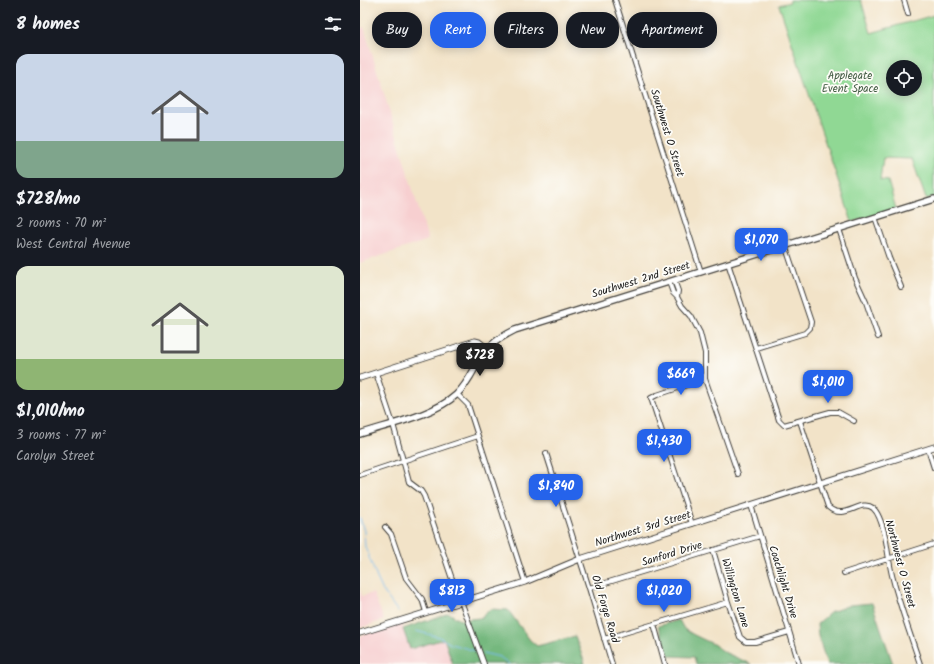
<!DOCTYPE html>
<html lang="en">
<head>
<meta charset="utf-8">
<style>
  :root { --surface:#171b24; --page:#20242c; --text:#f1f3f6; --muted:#9ea1a6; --accent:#2563eb }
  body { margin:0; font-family:Kalam,sans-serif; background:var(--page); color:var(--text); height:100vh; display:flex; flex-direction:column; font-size:15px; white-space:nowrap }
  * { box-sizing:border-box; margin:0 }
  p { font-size:13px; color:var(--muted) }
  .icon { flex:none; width:22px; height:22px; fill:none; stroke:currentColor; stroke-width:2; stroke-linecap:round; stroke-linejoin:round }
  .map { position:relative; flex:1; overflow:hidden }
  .details { display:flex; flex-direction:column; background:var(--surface); width:360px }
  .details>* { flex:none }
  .banner { position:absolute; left:12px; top:12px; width:380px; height:36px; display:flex; gap:8px }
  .fabs { position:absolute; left:526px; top:60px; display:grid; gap:8px }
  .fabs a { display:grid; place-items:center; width:36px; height:36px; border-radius:50%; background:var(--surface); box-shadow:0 2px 10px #0003; font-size:20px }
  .price { position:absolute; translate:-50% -34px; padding:0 9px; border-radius:8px; background:var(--accent); color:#fff; font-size:13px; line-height:26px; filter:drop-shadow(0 1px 2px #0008) }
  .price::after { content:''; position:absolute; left:50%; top:24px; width:12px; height:9px; margin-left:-6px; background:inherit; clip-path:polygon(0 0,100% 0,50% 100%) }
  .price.current { background:#222; color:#fff }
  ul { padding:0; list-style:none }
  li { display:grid; align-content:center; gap:8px; height:212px; padding:0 16px }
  li span { display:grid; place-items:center; height:124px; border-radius:12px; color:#555 }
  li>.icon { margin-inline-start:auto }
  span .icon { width:72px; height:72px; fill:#fffc; stroke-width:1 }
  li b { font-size:17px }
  h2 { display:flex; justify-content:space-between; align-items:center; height:48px; padding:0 16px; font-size:17px }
  .chip { padding:0 14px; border-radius:16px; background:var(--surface); box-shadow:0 2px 10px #0003; font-size:14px; line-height:36px }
  .chip.current { background:var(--accent); color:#fff }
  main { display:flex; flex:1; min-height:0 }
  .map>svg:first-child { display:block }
  .built { fill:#f7cfd0 }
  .green { fill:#90d894; stroke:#567a58; fill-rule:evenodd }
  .forest { fill:#74b87e; stroke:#486a4d }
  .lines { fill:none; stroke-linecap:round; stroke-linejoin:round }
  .stream { stroke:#7abdf0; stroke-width:1 }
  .minor-casing { stroke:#3c3a36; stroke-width:6 }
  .tertiary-casing { stroke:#3c3a36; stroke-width:7 }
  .secondary-casing { stroke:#3c3a36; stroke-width:8 }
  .minor { stroke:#fff; stroke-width:4 }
  .tertiary { stroke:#fff; stroke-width:5 }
  .secondary { stroke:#fff; stroke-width:5.5 }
  .labels { text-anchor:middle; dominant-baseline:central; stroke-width:3.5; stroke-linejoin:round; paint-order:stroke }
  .park-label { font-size:11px; fill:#455e46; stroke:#fdfcf7 }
  .street-label { font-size:11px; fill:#1c1c1c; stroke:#fdfcf7 }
</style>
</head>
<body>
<main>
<section class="details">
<h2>8 homes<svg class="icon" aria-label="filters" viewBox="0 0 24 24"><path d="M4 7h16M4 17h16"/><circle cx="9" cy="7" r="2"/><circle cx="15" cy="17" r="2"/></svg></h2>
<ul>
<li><span style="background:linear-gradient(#c9d6e8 70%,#7fa58c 0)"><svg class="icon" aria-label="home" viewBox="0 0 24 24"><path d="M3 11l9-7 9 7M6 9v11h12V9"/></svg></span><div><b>$728/mo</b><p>2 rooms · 70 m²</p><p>West Central Avenue</p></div></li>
<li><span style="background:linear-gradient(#dfe7d0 75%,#8fb573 0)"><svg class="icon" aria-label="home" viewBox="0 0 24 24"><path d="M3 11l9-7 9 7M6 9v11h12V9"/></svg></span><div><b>$1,010/mo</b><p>3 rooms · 77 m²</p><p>Carolyn Street</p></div></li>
</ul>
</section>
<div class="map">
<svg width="574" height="664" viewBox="0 0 574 664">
  <rect width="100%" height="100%" fill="#fdfcf7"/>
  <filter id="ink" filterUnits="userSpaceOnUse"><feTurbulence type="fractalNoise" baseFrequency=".025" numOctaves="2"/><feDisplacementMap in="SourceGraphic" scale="8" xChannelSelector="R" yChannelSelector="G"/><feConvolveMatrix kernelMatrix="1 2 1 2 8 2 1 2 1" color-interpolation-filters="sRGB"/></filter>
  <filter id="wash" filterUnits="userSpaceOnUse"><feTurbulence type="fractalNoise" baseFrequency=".012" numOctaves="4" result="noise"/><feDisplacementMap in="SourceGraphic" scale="16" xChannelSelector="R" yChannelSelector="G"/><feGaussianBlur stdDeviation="0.9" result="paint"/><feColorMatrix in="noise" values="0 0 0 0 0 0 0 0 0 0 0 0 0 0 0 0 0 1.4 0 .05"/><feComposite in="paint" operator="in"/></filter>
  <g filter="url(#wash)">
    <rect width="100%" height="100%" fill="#f2e3c8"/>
    <path class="built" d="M4,27l64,213 -68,23v-234z
      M0,590l2,6 11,-3 11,27 -24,8z
      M41,623l9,26 34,-10 8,25h-92v-28z"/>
    <path class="green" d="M430,0h71l10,33 63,-18v182l-8,2 -14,-40 -29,-1 -3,22 8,1 8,28 -44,13 -73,-217 11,-3zM533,67h22v22h-22z"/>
    <path class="forest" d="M512,603l21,61h-66l-9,-28 -1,-12 14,-12 19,-7z
      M131,609l17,1 22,30 7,6 38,-10 10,28h-132l-9,-25 -34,10 -7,-20 46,-16 11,7 20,-2z
      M319,620l5,9 10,6 19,9 13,9 25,11h-55l-2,-7 -25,-1 -11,-30z"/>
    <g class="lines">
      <path class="stream" d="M0,518l4,13 1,16 12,31 6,13 15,21
        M56,631l23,6 12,7 25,7
        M123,653l17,4 9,7"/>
    </g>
  </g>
  <g filter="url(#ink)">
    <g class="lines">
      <g class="minor-casing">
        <path id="minor" d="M255,0l86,272
          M544,0l4,14
          M515,217l14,41 12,29
          M479,229l16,49 11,24 12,35
          M368,263l51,157 5,5 46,-13h8l16,9
          M314,280l4,11 -1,6
          M309,282l4,11 4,4 5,9 9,10 9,17 5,20v26l33,95
          M396,348l49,-15 5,-5 1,-6 -26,-77
          M16,373l17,51 16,58 12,9 3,5 28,83 9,22 23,63
          M97,394l11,11 57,177
          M440,421l28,86c17,15 32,-9 45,1 7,6 10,20 12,28 3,14 4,29 8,43 7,28 18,57 27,85
          M568,449l6,19
          M186,453l43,135 23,76
          M0,475l118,-39
          M391,505l48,159
          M332,524l-41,-126 6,-3 48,-16
          M25,527l6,7 15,44 16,21 4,13
          M353,550l15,52 12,35 6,5h9l34,-10
          M484,573l90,-29
          M229,588l171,-52
          M294,624l11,40
          M244,639l124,-37"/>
      </g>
      <g class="tertiary-casing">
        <path id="tertiary" d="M0,378l115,-37 4,1 9,7
          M0,633l165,-51 55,-23 354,-112"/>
      </g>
      <g class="secondary-casing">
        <path id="secondary" d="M0,434c30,-10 74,-19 96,-39 11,-10 17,-24 24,-36 8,-14 21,-22 35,-29l419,-131"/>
      </g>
      <use href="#minor" class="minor"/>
      <use href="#tertiary" class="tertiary"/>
      <use href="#secondary" class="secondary"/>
    </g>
  </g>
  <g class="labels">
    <g class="park-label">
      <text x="490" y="76">Applegate<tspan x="490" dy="13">Event Space</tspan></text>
    </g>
    <g class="street-label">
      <text transform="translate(307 133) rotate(73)">Southwest O Street</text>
      <text transform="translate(281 280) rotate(-17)">Southwest 2nd Street</text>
      <text transform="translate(283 529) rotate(-17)">Northwest 3rd Street</text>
      <text transform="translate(312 554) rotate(-17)">Sanford Drive</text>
      <text transform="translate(540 564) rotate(75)">Northwest O Street</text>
      <text transform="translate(423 582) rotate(73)">Coachlight Drive</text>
      <text transform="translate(375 593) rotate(73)">Willington Lane</text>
      <text transform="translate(245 609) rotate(73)">Old Forge Road</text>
    </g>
  </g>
</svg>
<div class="fabs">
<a><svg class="icon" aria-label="locate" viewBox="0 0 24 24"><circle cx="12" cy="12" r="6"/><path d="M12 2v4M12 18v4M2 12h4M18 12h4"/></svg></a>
</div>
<b class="price" style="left:401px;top:262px">$1,070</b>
<b class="price current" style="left:120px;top:377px">$728</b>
<b class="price" style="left:321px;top:396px">$669</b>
<b class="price" style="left:468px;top:404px">$1,010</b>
<b class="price" style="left:304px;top:463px">$1,430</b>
<b class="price" style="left:196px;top:508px">$1,840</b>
<b class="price" style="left:92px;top:613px">$813</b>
<b class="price" style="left:304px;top:613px">$1,020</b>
<div class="banner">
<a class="chip">Buy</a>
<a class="chip current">Rent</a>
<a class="chip">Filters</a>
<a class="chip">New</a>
<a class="chip">Apartment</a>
</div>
</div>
</main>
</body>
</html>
